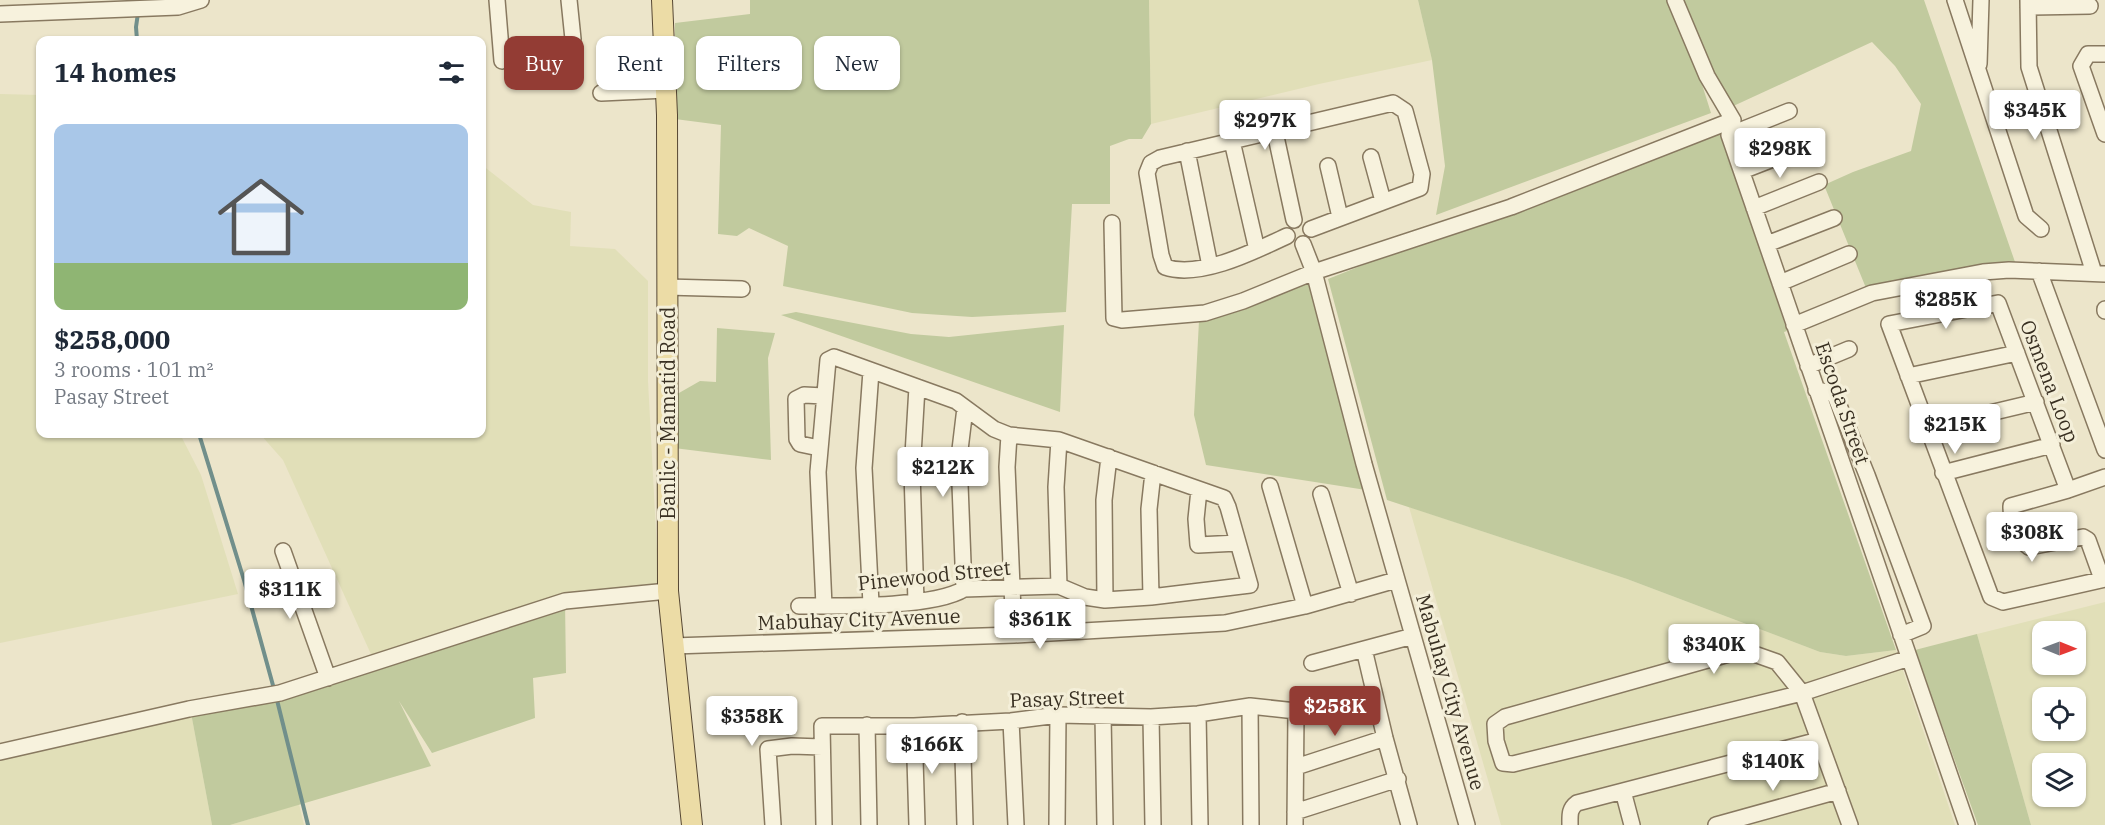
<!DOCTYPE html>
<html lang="en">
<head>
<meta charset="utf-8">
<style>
  :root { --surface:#fff; --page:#f6f6f7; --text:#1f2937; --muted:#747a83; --accent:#933c34 }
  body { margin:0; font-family:"IBM Plex Serif",serif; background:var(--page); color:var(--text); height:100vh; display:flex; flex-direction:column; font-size:22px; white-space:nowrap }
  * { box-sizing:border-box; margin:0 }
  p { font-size:20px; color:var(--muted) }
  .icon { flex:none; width:33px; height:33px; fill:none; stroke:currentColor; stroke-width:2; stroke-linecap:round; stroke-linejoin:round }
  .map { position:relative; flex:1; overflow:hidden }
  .panel { position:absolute; left:36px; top:36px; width:450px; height:402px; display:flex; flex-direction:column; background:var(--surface); border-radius:12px; box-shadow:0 2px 4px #0004 }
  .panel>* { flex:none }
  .top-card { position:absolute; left:504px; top:36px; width:570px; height:54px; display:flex; gap:12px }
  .needle { width:39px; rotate:91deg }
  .buttons { position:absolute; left:2032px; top:621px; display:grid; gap:12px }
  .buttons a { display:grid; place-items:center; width:54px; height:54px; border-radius:12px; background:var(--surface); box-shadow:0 2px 4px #0004; font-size:30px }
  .price { position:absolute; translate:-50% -51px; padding:0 14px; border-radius:6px; background:#fff; color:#222; font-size:20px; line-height:39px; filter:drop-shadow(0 2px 3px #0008) }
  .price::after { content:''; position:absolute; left:50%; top:36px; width:18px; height:14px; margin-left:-9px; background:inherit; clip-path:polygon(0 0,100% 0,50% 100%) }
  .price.on { background:var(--accent); color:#fff }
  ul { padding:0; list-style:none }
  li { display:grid; align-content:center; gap:12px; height:318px; padding:0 18px }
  li span { display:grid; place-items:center; height:186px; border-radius:12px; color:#555 }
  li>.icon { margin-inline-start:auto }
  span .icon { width:108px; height:108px; fill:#fffc; stroke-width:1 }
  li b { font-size:26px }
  h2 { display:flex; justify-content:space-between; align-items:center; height:72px; padding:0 18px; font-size:26px }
  .pill { padding:0 21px; border-radius:12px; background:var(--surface); box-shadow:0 2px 4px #0004; font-size:21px; line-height:54px }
  .pill.on { background:var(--accent); color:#fff }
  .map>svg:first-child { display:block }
  .farmland { fill:#e1dfb8; fill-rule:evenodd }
  .green { fill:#c1ca9e }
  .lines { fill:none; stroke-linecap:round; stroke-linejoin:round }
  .stream { stroke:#718f8b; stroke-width:4 }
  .minor-casing { stroke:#887960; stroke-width:18 }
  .major-casing { stroke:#564733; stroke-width:22 }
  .minor { stroke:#f7f2dd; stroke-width:15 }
  .major { stroke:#ecdca6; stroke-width:20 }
  .labels { text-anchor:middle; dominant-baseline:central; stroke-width:6; stroke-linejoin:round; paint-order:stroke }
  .street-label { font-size:20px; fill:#393022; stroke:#f4efd9 }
</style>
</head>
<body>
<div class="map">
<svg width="2105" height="825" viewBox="0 0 2105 825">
  <rect width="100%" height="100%" fill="#ece5ca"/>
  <path class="farmland" d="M1149,0h269l14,60 -113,24 -168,40z
    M0,94l40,1v339h140l21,41 37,119 -238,49z
    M482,165l51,40 38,7 -1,34 45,3 33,32v100l11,208 -94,12 -190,62 -92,-203 -23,-26h222z
    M1409,507l218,72 193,73 26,4 50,-6 59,175h-454z
    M2105,602v223h-74l-54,-191zM2043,632h33v32h-33zM2043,698h33v32h-33zM2043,764h33v32h-33z
    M191,713l21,112h-212v-72z
    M299,804l5,21h-74z"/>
  <path class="green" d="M750,0h399l2,124 -9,15h-13l-19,7v58h-38l-6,108 -94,5 -60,-4 -129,-27 5,-40 -39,-18 -12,8 -19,-2 3,-109 -46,-6v-96l75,-9z
    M1418,0h249l32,75 12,38 -275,102 9,-49 -13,-106z
    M1684,0h240l91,262 -141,23 -8,3 -42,-103 29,-13 58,-21 10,-47 -26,-38 -23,-24 -143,66z
    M1718,123l69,208 -3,1 112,318 -50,6 -26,-4 -193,-73 -240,-79 -59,-221z
    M1310,281l56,209 -160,-25 -12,-50 5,-94 44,-11z
    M796,312l115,22 38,3 115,-12 -4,87 -279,-97z
    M717,328l58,5 -7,25 3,102 -97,-12 -2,-51 28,-16 16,1z
    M565,601l1,72 -33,5 2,40 -103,35 -33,-52 32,65 -201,59h-18l-21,-112z
    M1977,634l54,191h-53l-63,-175z"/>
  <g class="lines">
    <path class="stream" d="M137,40l-1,-13 2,-14
      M199,434l45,146 30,109
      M276,696l32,129"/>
    <g class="minor-casing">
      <path id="minor" d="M497,0l5,61
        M569,0l4,39
        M1675,0l32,76 26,44 -4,15 238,690
        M1955,0l71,216 15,13
        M2028,0l1,67 65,206
        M2028,7l62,-1
        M0,14l178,-7 23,-7
        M2105,54h-17l-7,12 24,68
        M1979,64l2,-64
        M601,93l65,-3
        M1275,132l19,88
        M1729,135l60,-24
        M1232,141l25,109
        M1187,151l23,115
        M1371,157l12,44
        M1328,166l12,51
        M1742,171l62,-24
        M1754,208l65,-26
        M1112,223l2,95 8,2 83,-7 38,-12 71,-29 197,-65 222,-87
        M1287,236c-32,15 -87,43 -122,31l-4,-12 -14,-82 4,-10 9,-5 233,-55 12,8 17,63 -2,14 -109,41
        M1303,244l11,28 50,192 103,361
        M1767,244l67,-26
        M2039,271l66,179
        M1780,283l69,-29
        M666,287l76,2
        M2105,309v2
        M1794,325l78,-32 111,-21 26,-2 96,4
        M1808,366l41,-17
        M1908,376l109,-23
        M1816,390l17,3 3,5 31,77 56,151 -22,9
        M1927,428l109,-26
        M1009,435l-2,32 7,168
        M819,448l-19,-4 -3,-5 -1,-40 8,-4 20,1
        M1943,473l109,-28
        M1270,486l35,120
        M1199,490l-3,29 2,26 40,-2
        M2068,490l-70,-187 -109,21 102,273 12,5 102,-23
        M1321,494l30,100
        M283,551l45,127
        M2102,579l-14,-39 -5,-3 -54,10c-13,-9 -18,-25 -18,-41l57,-16 37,-13
        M1059,586l-3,-99 3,-47
        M964,589l-5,-131 6,-50
        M1151,597l-2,-88 4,-36
        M1105,600l-1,-100 5,-43
        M916,602l-4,-130 5,-85
        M871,604l-7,-136 7,-97
        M799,606c40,0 134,2 165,-17l95,-3 26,11 20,3 46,-3 99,-12 -22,-78 -4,-9 -165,-58 -50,-5 -15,-6 -38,-28 -122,-44 -6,3 -10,112 6,134
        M673,646l341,-11 211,-12 80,-17 91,-26
        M1364,649l21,89 24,87
        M1312,663l101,-27
        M1250,706l1,119
        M1198,714l2,111
        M1103,716l2,109
        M1151,717l2,108
        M1011,721l5,104
        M962,722l3,103
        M867,725l2,100
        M914,726l3,99
        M0,752l189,-43 91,-16 285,-92 103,-10
        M1296,767l89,-29
        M1623,791l9,34
        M1295,812l103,-33
        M773,825l-5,-76 24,-3 30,1
        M824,825l-2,-99h92l97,-5 47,-6 93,2 47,-3 52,-8 46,5 77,-17
        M1057,825l1,-110
        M1295,825l1,-114
        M1570,825c0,-10 -1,-16 7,-22l242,-63
        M1716,825l122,-34
        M1850,825l-48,-132 -25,-31 -34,-12 -238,67 -10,7 1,17 7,22 10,1 289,-71 107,-35"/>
    </g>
    <g class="major-casing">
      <path id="major" d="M662,0l5,115 1,476 24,234"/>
    </g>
    <use href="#minor" class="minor"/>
    <use href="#major" class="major"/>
  </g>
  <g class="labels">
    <g class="street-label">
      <text transform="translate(2050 381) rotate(69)">Osmena Loop</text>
      <text transform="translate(1843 403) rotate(71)">Escoda Street</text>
      <text transform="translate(667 413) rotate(-90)">Banlic - Mamatid Road</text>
      <text transform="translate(934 575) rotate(-6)">Pinewood Street</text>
      <text transform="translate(859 619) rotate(-2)">Mabuhay City Avenue</text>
      <text transform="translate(1451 692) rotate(74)">Mabuhay City Avenue</text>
      <text transform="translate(1067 698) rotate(-2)">Pasay Street</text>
    </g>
  </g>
</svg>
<div class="buttons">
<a><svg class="needle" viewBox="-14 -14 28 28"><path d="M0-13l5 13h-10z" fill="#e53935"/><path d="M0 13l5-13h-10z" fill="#747a83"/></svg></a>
<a><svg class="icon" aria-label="locate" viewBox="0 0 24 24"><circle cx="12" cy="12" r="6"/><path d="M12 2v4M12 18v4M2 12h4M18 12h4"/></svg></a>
<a><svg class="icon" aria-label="layers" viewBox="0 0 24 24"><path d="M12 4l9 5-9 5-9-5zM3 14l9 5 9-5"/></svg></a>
</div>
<b class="price" style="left:2035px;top:141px">$345K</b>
<b class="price" style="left:1265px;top:151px">$297K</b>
<b class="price" style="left:1780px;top:179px">$298K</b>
<b class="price" style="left:1946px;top:330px">$285K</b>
<b class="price" style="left:1955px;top:455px">$215K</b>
<b class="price" style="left:943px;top:498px">$212K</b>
<b class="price" style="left:2032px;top:563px">$308K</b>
<b class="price" style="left:290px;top:620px">$311K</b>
<b class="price" style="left:1040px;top:650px">$361K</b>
<b class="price" style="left:1714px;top:675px">$340K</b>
<b class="price on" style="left:1335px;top:737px">$258K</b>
<b class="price" style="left:752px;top:747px">$358K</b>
<b class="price" style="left:932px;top:775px">$166K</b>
<b class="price" style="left:1773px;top:792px">$140K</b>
<div class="top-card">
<a class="pill on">Buy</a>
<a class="pill">Rent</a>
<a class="pill">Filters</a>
<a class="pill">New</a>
</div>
<section class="panel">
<h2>14 homes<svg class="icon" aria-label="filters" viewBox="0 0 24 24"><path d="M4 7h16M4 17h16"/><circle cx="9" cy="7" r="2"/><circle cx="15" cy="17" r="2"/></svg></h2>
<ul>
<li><span style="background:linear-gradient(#a9c7e8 75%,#8fb573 0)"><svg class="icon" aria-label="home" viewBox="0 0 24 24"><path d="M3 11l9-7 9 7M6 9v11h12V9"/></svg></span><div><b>$258,000</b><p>3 rooms · 101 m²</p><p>Pasay Street</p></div></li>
</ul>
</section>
</div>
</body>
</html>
